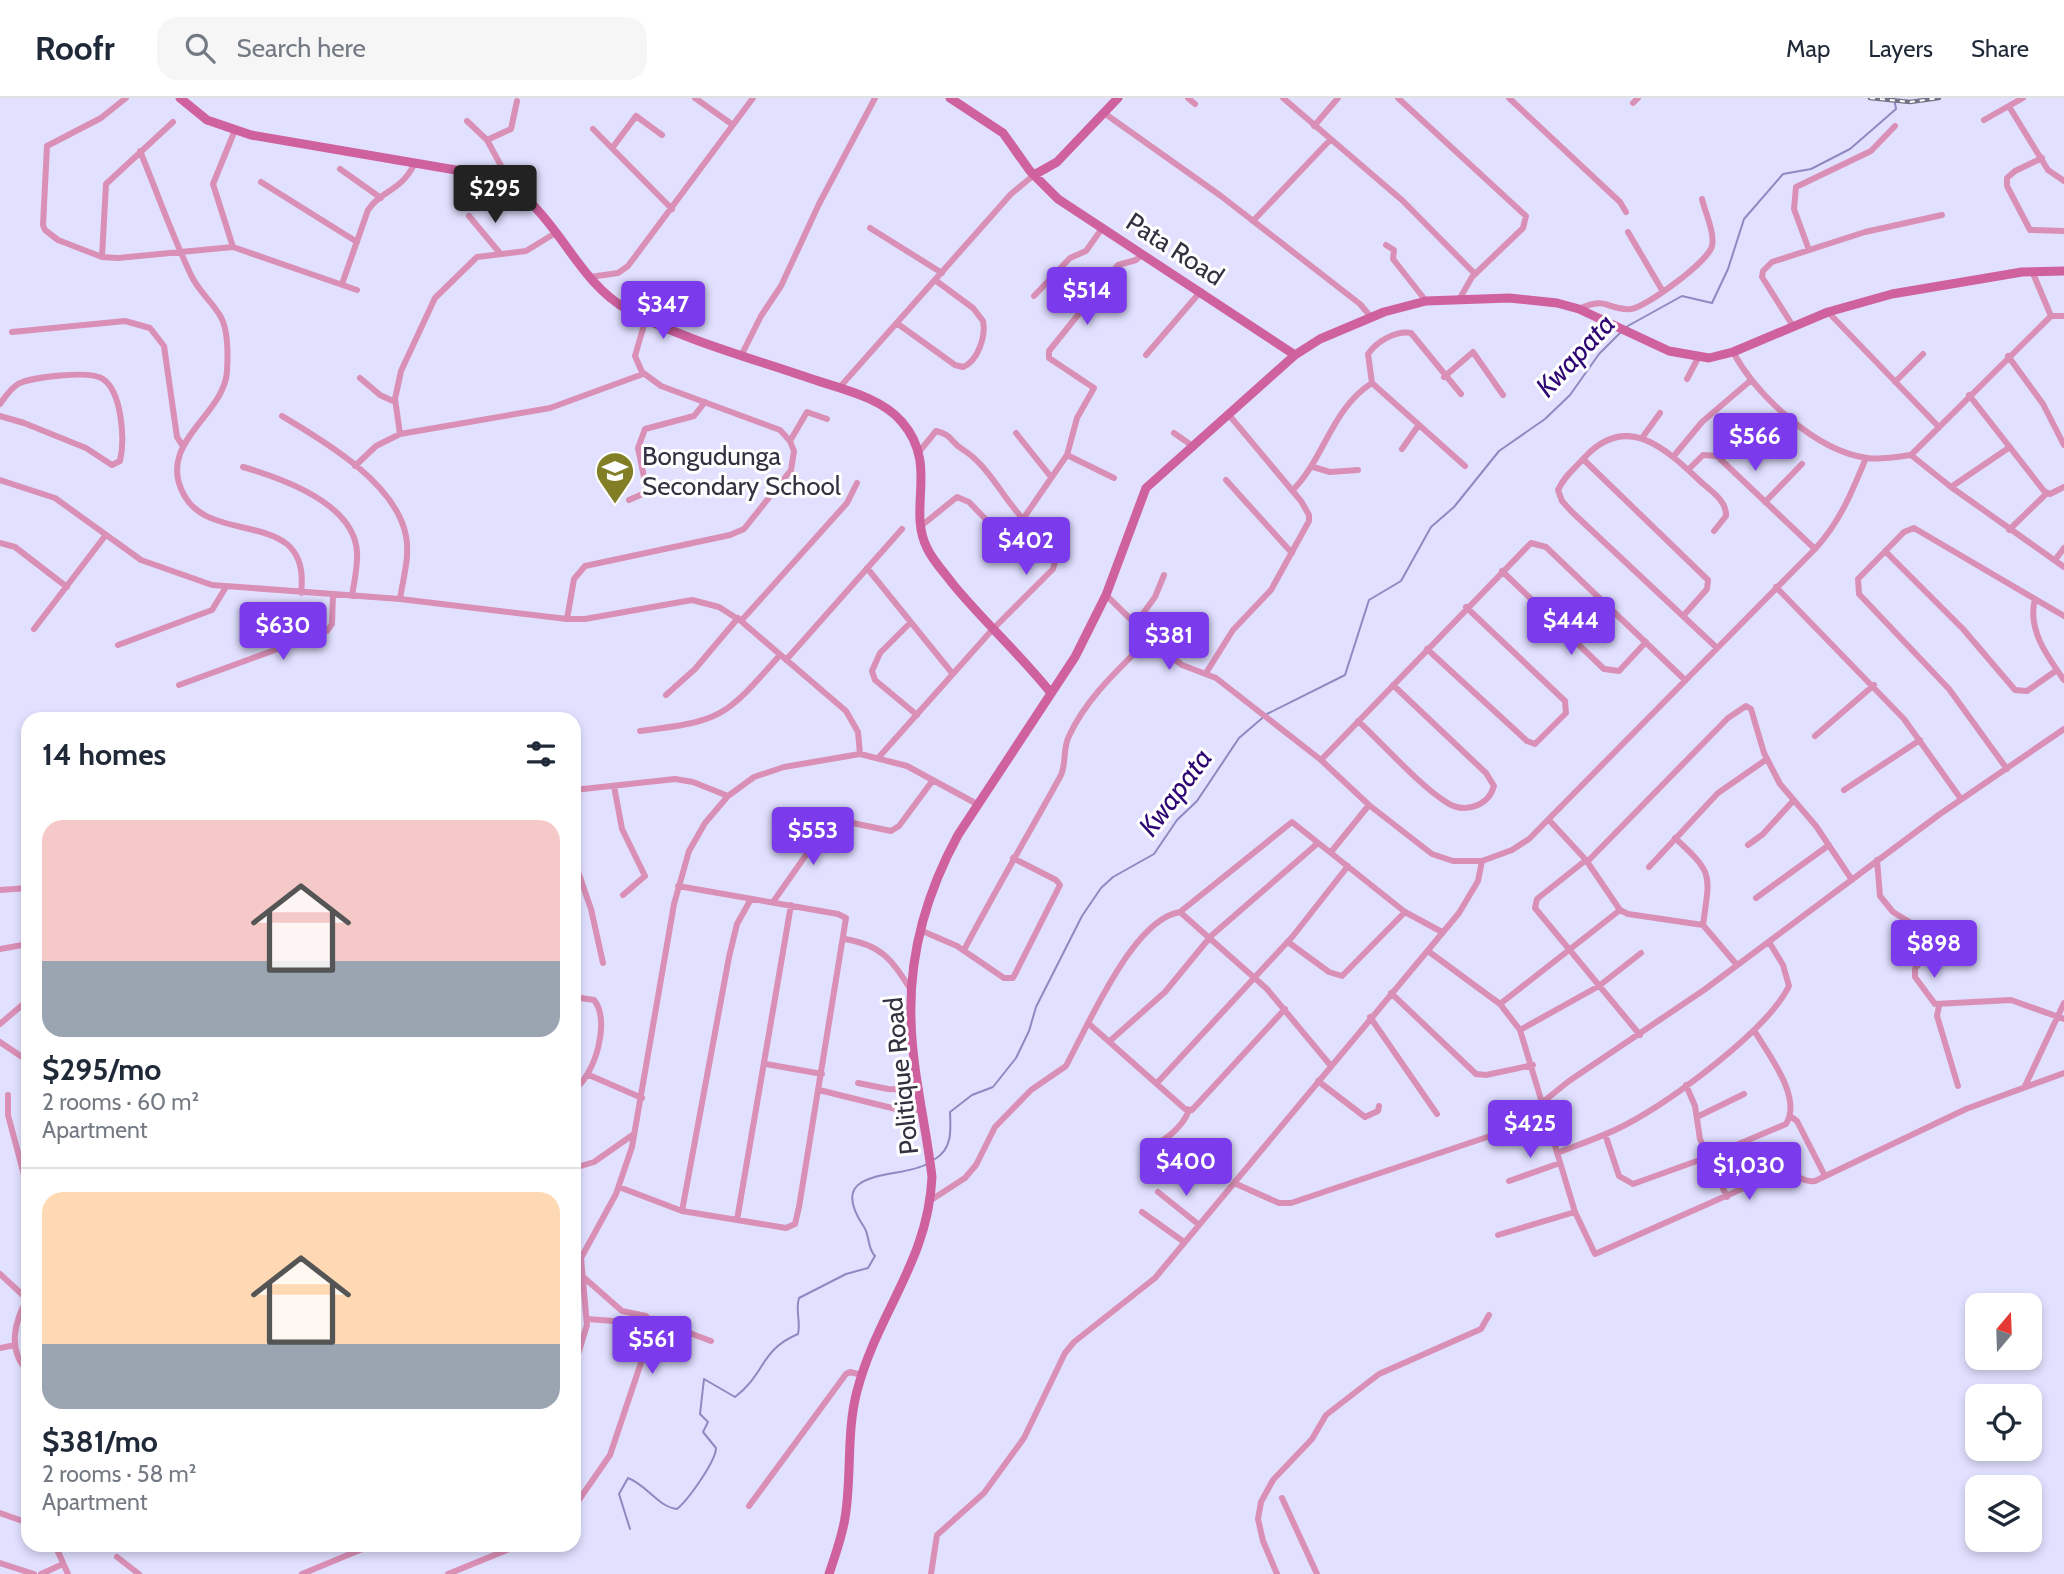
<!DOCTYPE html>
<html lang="en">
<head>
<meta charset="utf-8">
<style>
  :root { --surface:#fff; --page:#f6f6f7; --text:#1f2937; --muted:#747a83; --line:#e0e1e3; --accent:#7c3aed }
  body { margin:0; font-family:Cabin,sans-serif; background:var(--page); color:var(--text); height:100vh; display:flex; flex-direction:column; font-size:26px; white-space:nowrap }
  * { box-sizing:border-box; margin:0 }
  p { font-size:23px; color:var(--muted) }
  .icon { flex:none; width:38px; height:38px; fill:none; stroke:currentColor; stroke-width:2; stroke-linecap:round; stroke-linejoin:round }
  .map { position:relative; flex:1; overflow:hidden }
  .drawer { position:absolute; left:21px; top:614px; width:560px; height:840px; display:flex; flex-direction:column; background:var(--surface); border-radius:21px; box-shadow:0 4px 10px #0003 }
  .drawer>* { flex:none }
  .needle { width:46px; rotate:19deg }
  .fabs { position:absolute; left:1965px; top:1195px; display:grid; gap:14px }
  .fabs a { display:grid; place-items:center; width:77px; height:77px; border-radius:14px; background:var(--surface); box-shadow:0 4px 10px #0003; font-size:35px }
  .price { position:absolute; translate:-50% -60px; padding:0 16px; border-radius:7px; background:var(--accent); color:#fff; font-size:23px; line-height:46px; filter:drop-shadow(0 2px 4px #0008) }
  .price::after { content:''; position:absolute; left:50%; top:42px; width:21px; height:16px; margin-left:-10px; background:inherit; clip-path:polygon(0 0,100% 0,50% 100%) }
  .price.on { background:#222; color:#fff }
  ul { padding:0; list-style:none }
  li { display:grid; align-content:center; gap:14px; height:371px; padding:0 21px }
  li+li { border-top:2px solid var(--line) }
  li span { display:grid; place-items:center; height:217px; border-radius:21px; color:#555 }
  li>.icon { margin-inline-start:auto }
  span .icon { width:126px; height:126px; fill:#fffc; stroke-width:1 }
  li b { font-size:30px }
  h2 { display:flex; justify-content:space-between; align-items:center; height:84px; padding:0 21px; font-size:30px }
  header { display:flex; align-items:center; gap:42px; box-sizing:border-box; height:98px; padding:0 35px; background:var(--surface); border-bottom:2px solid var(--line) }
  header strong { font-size:33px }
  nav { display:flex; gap:38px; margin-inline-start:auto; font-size:24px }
  .search { width:490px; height:63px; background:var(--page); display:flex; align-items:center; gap:18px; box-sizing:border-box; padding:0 24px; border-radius:21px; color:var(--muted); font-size:26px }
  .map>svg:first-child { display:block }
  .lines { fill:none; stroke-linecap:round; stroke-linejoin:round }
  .stream { stroke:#8e8ac1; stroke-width:2 }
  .street { stroke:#da8fb6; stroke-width:6 }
  .secondary { stroke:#cf619f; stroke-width:9 }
  .rail-casing { stroke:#737287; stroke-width:4.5 }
  .rail { stroke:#fff; stroke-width:2; stroke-dasharray:5; stroke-linecap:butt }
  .labels { text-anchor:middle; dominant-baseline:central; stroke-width:6; stroke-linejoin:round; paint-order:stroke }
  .street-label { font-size:26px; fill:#323140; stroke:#fff }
  .poi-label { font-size:26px; fill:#323140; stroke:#fff; text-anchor:start }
  .water-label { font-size:28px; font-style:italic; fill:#2d0673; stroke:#fff }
</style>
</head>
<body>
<header>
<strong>Roofr</strong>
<div class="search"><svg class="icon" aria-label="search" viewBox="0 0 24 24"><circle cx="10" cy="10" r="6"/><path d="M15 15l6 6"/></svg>Search here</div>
<nav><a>Map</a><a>Layers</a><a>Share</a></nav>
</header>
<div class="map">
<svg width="2064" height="1476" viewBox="0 0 2064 1476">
  <rect width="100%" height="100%" fill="#e1e0ff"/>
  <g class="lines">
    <path class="stream" d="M1626,229l56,-31 30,7 16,-34 16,-50 39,-45 28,-5 39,-20 46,-40 -2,-11
      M935,1061c17,-10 16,-28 15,-47l22,-17 21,-8 23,-29 13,-27 7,-24 46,-91 19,-28 12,-11 41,-23 23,-34 20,-19 42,-63 28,-24 78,-39 24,-75 32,-19 30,-54 23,-20 45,-56 46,-32 25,-24 29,-41 21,-21
      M630,1431l-11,-35 9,-16c19,7 30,29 49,31 11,-9 39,-48 39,-61l-13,-16 5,-10 -8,-8 4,-35 31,18c31,-24 25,-47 63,-63 3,-13 -3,-24 1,-36l47,-24 22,-6 7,-12c-8,-8 -5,-20 -11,-29 -41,-61 35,-47 63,-63"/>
    <path class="street" d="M126,0l-25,20 -54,28 -4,79 2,5 13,10 44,17 16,1 115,-11 124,43
      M695,0l38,27
      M1188,0l7,6
      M1283,0l120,103 72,73
      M1398,0l128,118 -3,12 -51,49 -12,21
      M1509,0l111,104 6,10
      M1633,5l5,-5
      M2010,10l38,62 16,11
      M1104,15l117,83 139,108 11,13
      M1984,22l39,-22
      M467,23l20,19 25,46
      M1314,28l24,-28
      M593,31l79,80
      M487,42l24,-11 6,-28
      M613,49l23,-31 26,19
      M140,53c17,41 32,84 51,124 6,14 20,26 28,39 10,14 9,41 8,57 -2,44 -72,72 -43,124 28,52 128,11 117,98
      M2042,60l-27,13 -8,7v8l23,44 34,1
      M340,71l41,29
      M261,84l96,60
      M469,118l30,36
      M1253,123l77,-81
      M870,130l72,45
      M1628,134l34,58
      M1386,147l8,5 -1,9 33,42
      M233,149l-20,-63 22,-54
      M1809,152l-15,-41 2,-22 75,-36 24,-25
      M102,159l4,-73 67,-62
      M2032,173l19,45
      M590,179l28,-4 10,-7 125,-168
      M342,186l26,-74c14,-21 32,-17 47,-47
      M1034,198l36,-38 16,-7 17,-24
      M1579,211c29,-14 28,2 52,0 15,-2 77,-47 81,-63 3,-13 -7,-34 -10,-47
      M1828,214l109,113
      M898,226l57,41 8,2c15,-6 23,-31 20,-46l-10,-13 -38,-28
      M1793,228l-31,-49 1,-6 9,-9 93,-30 77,-17
      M12,234l113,-11 25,7 14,18 13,91 6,9
      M1733,254c24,44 83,99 134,106 14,2 30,-1 44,-3l140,-139h13
      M742,256l19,-38 20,-30 38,-82 56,-106
      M1146,257l55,-64
      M2008,258l35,48 21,41
      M1444,279l29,-25 30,43
      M360,280l20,17 15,7
      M1687,281l11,-21
      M1895,284l28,-28
      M1372,285l93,83
      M839,290l172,-194 23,-19
      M1969,297l75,96 6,3 14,-7
      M0,306c5,-7 10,-15 18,-20 12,-7 73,-14 85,-5 19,13 22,61 17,82l-8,4 -26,-17 -62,-25 -24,-7
      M282,318c42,25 114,67 124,120 4,20 -3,43 -6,63
      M1016,335l35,44
      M1174,335l20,14
      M400,336l-5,-35 6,-28 34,-73 42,-41 49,-6 31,-19
      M1642,340l18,-25
      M790,343l17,-29 20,7
      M1402,351l16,-23
      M919,354l17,-21c17,4 14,11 26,18 25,15 40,47 61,70l-17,13 -6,2 -31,-32 -12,-5 -36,29
      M1067,357l47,23
      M1911,357l40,32 113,80
      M1673,359l29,-35 48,-41
      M1583,361l125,121 -1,9 -23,26
      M355,368l21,-20 24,-12 150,-26 93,-34
      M243,369c38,11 111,36 114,85 1,14 -3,30 -5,44
      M1313,369l17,5 28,-2
      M1688,372l15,-15 14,1 98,93
      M0,382l55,18 86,62 71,25 188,14 167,20h18l107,-19 27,7 22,14 105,90 12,21 2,22
      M1226,382l66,73
      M1951,389l59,-40
      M1292,393c33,-33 39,-82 80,-108l-4,-29c8,-12 28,-24 43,-21l50,61
      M629,402l18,-8 -9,-44 7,-19 49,-13 11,-14
      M1765,404l37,-38
      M2009,432l38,-37
      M1714,433l12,-15c1,-15 -15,-25 -25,-34 -34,-32 -73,-70 -115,-26 -10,11 -22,20 -28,34l4,11 10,11 145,136
      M0,445l15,4 52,40
      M1885,453l78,78 52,61 12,1 30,-21
      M2055,462l9,-12
      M867,470l85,105
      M1502,473l102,98 15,2 27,-29
      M1776,489l128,132 57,80
      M1106,497l55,54 21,16 34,13 105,82 48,45 63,49 21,7h29l30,-11 17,-11 286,-290c25,-27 37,-57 51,-91
      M2035,501c-8,30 12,57 29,81
      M567,521l7,-40 11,-13 145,-31 14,-6 47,-59 3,-19 -4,-10 -10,-11 -119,-44 -19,-14 -7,-16 11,-38
      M741,523l106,-118 10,-20
      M910,525l-30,30 -8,18 3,9 42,35
      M1136,525l19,-26 9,-22
      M34,531l71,-93
      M118,547l94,-35 14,-23
      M1427,551l100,92 8,3 31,-31 -1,-12 -99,-94
      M786,562l116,-131
      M1206,575l27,-43 38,-40 38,-69v-6l-8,-14 -72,-86
      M179,587l148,-54 5,-7 1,-29
      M666,597l29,-26 43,-51
      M1358,623c25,23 61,64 88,81 17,12 42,5 48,-16l-8,-13 -93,-88
      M640,633c83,-10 85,-14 140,-76
      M1815,638l59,-51
      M879,659l113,-127 61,-61 3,-11 -14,-21 -19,-18 44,-64 10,-37 17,-30 -45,-30v-7l69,-86 18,-5 7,-6
      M1321,662l210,-217 15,4 139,133
      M2007,671l-58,-80 -90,-95 -1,-15 46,-47 10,-4 150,88
      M614,688l8,43 23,47 -22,19
      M574,692l101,-11 18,3 35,14
      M1844,692l76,-50
      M1549,722l37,40 34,50 8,4 75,11 34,40
      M785,723l34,-5 72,15 8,-5 34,-46
      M1675,740c39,36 35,35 28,87
      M1748,747l15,-11 30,-33
      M1331,754l38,-47
      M574,762l17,49 12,54
      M1586,762l-49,39 -2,9 105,127
      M1877,762l3,36 13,16 18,11 14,32 -10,14v8l20,27 76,-4 53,19
      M1587,764l141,-144 18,-12 5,3 13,44 16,31 36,42 36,54
      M1649,769l69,-74 49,-34
      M0,792l28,-2
      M1756,800l73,-53
      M773,804l59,-84
      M1180,814c-39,6 -75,79 -92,111l97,86 7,1 93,-101
      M920,832l37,16 47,32h9l47,-93 -4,-5 -43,-22
      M845,841c37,6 47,21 66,51
      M1288,844l41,30 13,4 63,-64
      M0,851l28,-5
      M964,852c31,-59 64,-115 96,-173 7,-12 2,-27 9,-41 18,-39 51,-68 81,-98
      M1428,853l72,53 20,26 55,182 20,42 185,-82c14,-1 21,11 35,9l151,-72 98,-36
      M1391,895l85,81 10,1 47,-10
      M574,899l20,3c17,20 1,76 -20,89
      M1500,906l120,-94
      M1939,908l-2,10 21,70
      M1370,919l67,97
      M0,926l28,-24
      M1520,932l79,-44 42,-33
      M1111,942l54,-48 46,-56 107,-93
      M0,944l28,19
      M766,966l56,10
      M1331,968l-64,-77 -87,-77 112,-90 113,90 37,20
      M589,977l53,23
      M1318,983l47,36 13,-6 1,-5
      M858,985l30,6 32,1
      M1157,985l136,-147 55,-70
      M1686,987l9,21 5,33 27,58
      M2025,988l39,-83
      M819,992l89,22 14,-3
      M8,997v20l20,75
      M1790,1018l7,5 28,55
      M1697,1019l47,-23
      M1605,1036l14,42 14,8 75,-27 78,-33c17,-27 -19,-71 -32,-94
      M1144,1054c17,-10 38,-22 45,-42
      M1557,1055c23,-9 48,-17 70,-29 45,-24 140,-93 162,-138l-6,-21 -14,-23
      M574,1070l20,-6 40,-28
      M1509,1083l51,-18
      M1234,1085l45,20h12l217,-73 61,-49 135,-91 236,-176 124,-85
      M619,1089l63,24 104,17 9,-4 4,-17 47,-289 -8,-4 -160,-28
      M1158,1094l40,32
      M931,1102l34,-22 11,-13 19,-38 36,-37 35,-24 22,-43
      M682,1113l47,-254 8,-33 14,-25
      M1142,1114l42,30
      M737,1122l54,-315
      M1498,1137l77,-23
      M0,1176l27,25
      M28,1200c-14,23 -21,53 0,73
      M587,1221l81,6 43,16
      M0,1250l15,-3
      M574,1269l13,-42 -6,-67 35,-64 16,-47 42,-243 15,-53 16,-28 23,-27 26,-19 30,-10 76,-13 47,12 70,38
      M1282,1400l35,76
      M749,1408l97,-132 4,-2 12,3
      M574,1409l36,-52 44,-131 -8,-8 -24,-5 -41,-36
      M0,1415l28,10
      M55,1447l13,29
      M117,1459l22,17
      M0,1465l34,11
      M41,1476l22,-10
      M302,1476l70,-29
      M448,1476l71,-29
      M931,1476l6,-39 47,-42 40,-55 41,-85 9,-11 81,-64 304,-365 19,-32 4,-20
      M1277,1476l-14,-33 -5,-22 3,-17 12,-22 39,-41 14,-24 53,-41 102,-45 8,-14"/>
    <path class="secondary" d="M180,0l27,22 44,15 228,39c76,19 86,100 149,136 53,29 126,49 184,69 29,10 69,18 90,43 37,43 5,86 25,126 6,13 17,24 25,35 31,38 68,71 99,110
      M950,0l53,35 27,38 28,28 237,156
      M1034,77l23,-13 61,-64
      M829,1476c6,-18 13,-37 16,-56 7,-42 1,-85 12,-127 21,-80 71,-129 75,-214 -6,-52 -20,-106 -21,-158 -2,-65 16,-127 47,-184l117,-178 31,-62 40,-107 149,-133 25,-16 64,-27 42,-11 83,-3 48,5 22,6 90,42 40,7 24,-6 95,-40 64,-18 130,-22 42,-1"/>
    <g class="rail-casing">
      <path id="rail" d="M1870,0l40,4 29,-4"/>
    </g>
    <use href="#rail" class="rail"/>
  </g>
  <defs>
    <g id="school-pin" transform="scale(2.0125)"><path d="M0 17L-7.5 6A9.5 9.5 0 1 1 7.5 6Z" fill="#817e25" stroke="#fff"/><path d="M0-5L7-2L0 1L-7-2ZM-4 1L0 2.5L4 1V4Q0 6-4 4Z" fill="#fff"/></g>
  </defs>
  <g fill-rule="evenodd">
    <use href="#school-pin" x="615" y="373"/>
  </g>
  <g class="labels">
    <g class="street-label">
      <text transform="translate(1175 151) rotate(33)">Pata Road</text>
      <text transform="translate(901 978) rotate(-96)">Politique Road</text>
    </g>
    <g class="poi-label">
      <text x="642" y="358">Bongudunga<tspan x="642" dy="30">Secondary School</tspan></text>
    </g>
    <g class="water-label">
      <text transform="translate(1575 257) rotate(-47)">Kwapata</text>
      <text transform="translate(1175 694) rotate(-53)">Kwapata</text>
    </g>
  </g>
</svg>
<div class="fabs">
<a><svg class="needle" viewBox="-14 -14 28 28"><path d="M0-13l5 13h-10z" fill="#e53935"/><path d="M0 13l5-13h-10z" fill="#747a83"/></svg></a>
<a><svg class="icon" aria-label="locate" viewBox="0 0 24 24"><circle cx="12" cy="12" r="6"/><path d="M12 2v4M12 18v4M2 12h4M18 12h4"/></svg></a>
<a><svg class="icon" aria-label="layers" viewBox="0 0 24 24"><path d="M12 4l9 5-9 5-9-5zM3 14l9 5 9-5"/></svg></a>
</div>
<b class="price on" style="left:495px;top:127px">$295</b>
<b class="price" style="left:1087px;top:229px">$514</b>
<b class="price" style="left:663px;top:243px">$347</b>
<b class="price" style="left:1755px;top:375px">$566</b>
<b class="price" style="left:1026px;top:479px">$402</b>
<b class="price" style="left:1571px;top:559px">$444</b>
<b class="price" style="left:283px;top:564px">$630</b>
<b class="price" style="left:1169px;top:574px">$381</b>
<b class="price" style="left:813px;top:769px">$553</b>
<b class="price" style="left:1934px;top:882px">$898</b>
<b class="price" style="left:1530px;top:1062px">$425</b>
<b class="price" style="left:1186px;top:1100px">$400</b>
<b class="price" style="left:1749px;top:1104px">$1,030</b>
<b class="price" style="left:652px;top:1278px">$561</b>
<section class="drawer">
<h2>14 homes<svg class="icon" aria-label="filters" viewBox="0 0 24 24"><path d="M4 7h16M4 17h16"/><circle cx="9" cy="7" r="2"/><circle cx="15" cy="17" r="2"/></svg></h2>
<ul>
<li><span style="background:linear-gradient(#f6c9c9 65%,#9aa5b1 0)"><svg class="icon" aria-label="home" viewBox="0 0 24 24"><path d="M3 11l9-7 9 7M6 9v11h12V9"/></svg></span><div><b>$295/mo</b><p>2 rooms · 60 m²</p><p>Apartment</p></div></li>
<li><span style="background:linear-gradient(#ffd9b3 70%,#9aa5b1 0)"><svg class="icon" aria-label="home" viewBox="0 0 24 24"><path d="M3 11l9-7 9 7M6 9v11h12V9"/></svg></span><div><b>$381/mo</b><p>2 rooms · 58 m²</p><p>Apartment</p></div></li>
</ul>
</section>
</div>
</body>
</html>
